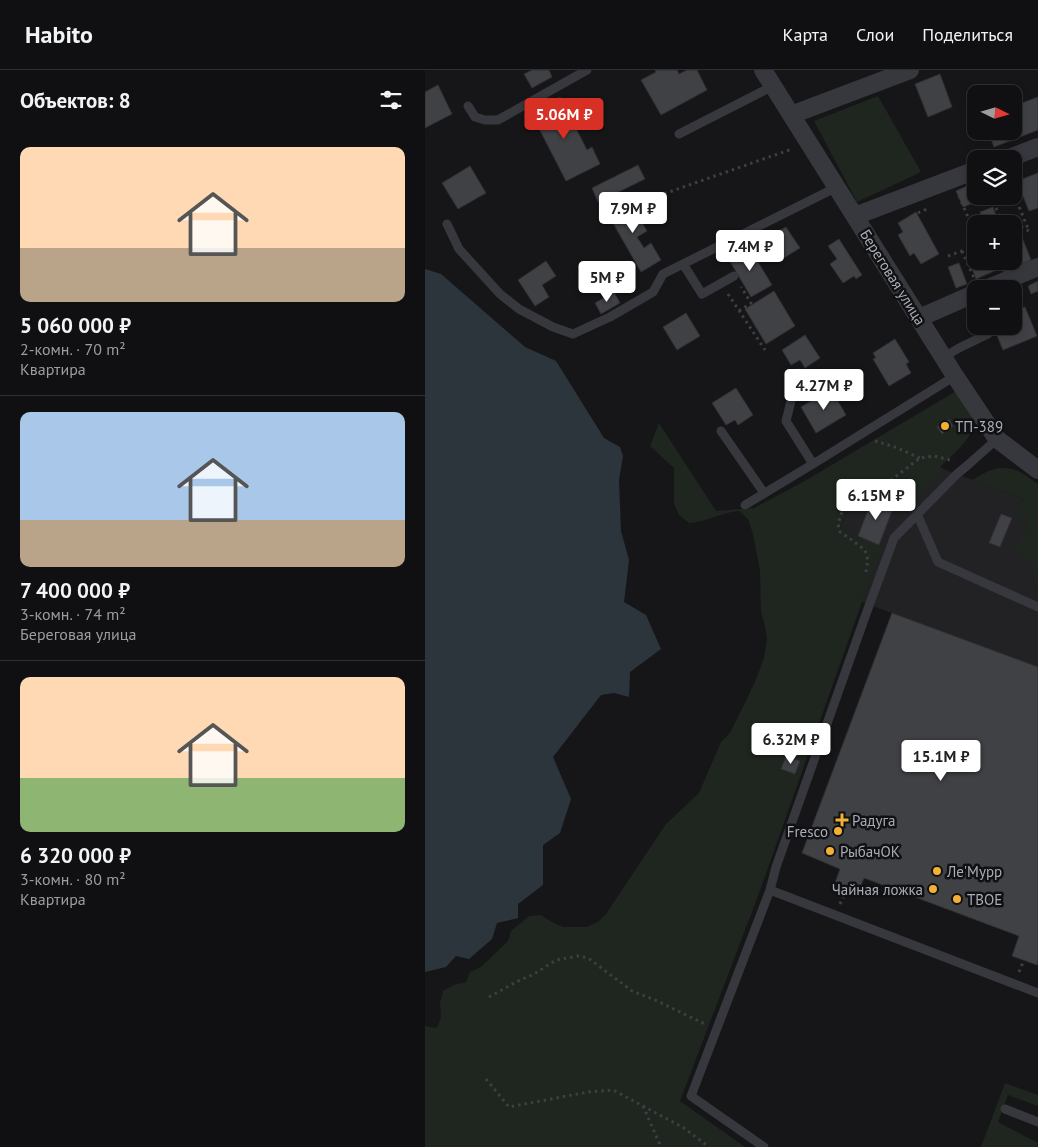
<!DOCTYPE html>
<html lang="ru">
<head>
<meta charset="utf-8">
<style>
  :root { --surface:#101012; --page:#19191b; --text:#f1f3f6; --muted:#9c9d9f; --line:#303032; --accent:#d93025 }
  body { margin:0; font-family:"PT Sans",sans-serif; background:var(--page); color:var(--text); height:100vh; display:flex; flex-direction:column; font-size:19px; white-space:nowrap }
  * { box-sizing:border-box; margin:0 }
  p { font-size:16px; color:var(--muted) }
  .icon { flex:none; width:28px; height:28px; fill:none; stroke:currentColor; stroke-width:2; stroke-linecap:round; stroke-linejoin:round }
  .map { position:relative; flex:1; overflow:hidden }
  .details { display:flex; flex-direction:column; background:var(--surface); width:425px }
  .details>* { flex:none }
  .needle { width:32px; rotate:95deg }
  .tools { position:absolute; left:542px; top:15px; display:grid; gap:10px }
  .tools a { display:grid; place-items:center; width:55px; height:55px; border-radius:10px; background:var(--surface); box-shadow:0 2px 8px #0003,0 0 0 1px var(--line); font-size:25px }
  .price { position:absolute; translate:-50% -42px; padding:0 11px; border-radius:5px; background:#fff; color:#222; font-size:16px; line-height:32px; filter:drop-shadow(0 1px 2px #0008) }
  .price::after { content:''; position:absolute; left:50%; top:30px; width:15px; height:11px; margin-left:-8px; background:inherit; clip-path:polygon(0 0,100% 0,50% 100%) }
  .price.active { background:var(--accent); color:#fff }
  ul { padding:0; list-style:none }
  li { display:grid; align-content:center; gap:10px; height:265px; padding:0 20px }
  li+li { border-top:1px solid var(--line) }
  li span { display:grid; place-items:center; height:155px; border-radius:10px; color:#555 }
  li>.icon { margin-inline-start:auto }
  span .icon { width:90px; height:90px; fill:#fffc; stroke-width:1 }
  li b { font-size:21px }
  h2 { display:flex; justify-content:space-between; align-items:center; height:60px; padding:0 20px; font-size:21px }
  header { display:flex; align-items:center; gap:30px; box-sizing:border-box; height:70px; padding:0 25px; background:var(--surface); border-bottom:1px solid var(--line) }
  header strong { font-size:24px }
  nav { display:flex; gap:28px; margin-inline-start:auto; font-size:18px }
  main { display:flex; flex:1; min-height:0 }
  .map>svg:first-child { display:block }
  .built { fill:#222225 }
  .green { fill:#1e261f }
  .water { fill:#2c353c }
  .building { fill:#404145; stroke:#303034 }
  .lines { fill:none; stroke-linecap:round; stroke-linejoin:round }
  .path { stroke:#3d3f44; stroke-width:3; stroke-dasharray:2.5 4; stroke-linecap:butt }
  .service { stroke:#37383d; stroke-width:9 }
  .minor { stroke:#37383d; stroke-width:18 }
  .poi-dot { fill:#f2b134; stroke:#111113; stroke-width:2 }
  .labels { text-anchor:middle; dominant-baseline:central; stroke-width:5; stroke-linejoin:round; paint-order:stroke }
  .street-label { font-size:15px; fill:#a8adb8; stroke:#111113 }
  .poi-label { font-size:15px; fill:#a8adb8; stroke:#111113; text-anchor:start }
</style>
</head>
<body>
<header>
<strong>Habito</strong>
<nav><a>Карта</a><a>Слои</a><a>Поделиться</a></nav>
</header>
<main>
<section class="details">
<h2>Объектов: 8<svg class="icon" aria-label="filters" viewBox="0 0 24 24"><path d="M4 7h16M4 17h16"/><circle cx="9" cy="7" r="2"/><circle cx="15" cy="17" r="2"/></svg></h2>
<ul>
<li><span style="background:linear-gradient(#ffd9b3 65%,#b9a48a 0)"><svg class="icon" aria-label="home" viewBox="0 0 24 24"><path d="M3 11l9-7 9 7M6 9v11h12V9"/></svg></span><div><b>5 060 000 ₽</b><p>2-комн. · 70 m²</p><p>Квартира</p></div></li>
<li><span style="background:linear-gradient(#a9c7e8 70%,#b9a48a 0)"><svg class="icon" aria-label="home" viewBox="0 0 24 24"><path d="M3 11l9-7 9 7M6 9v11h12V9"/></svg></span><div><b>7 400 000 ₽</b><p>3-комн. · 74 m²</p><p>Береговая улица</p></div></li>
<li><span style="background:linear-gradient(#ffd9b3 65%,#8fb573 0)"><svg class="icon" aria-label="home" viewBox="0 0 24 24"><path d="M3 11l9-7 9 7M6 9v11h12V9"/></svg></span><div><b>6 320 000 ₽</b><p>3-комн. · 80 m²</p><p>Квартира</p></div></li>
</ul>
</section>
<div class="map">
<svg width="613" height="1077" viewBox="0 0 613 1077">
  <rect width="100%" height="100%" fill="#161618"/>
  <path class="built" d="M515,398l84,31 5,27 5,58 4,1v82l-176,-65 20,-56 -42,-16 15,-40z"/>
  <path class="green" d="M453,26l43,76 -64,30 -43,-81z
    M533,320c4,7 9,14 13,21 11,22 -17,42 -31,56l4,2 -38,41 -51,-20 -15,39 43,17 -21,56 -104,294 -78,205 65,46h-320v-121l12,2 4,-11 -1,-14 3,-12 11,-6 12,-3 4,-10 11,-5 27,-26 3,-10 18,-15 12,-1 11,7 11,5h24l11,-5 8,-8 60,-90 33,-31 22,-51 9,-9 25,-51 9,-24 3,-20 -2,-12 -4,-14 -1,-41 -7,-37 -5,-15 -9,-8c-17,1 -32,11 -50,12l-10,-8 -5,-11v-36l-24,-22 9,-23 57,88 38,-3 49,-26z
    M574,398c18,-1 25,6 39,16v101l-4,-1 -3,-22 -17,-12 15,-24 -12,-10 7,-17 -52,-19 16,-9z
    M580,1013l33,12v11l-30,-11 -10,27 40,21v4h-57z"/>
  <path class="water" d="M0,199l16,5 84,73 31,14 48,77 16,9 3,9 -4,24 2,51 8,29 -5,42 22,13 15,34 -31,23 -1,25 -15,-4 -13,2 -48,62 18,42 -11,34 -17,12v40l-25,19v14l-21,5 -5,16 -23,20 -13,-3 -10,11 -21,5z"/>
  <path class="building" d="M107,0h17l3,7 -20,11 -8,-14z
    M230,0h22l2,4 8,-4h10l10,20 -46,25 -20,-35 15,-8z
    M515,4l12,33 -24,10 -13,-33z
    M13,15l14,29 -27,14v-36z
    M135,27l27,53 5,-3 8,17 -34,17 -35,-68z
    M613,27v33l-44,17 -6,-16h26v-25z
    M213,95l7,14 -47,23 -6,-14z
    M45,96l16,27 -28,16 -16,-26z
    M613,103v35l-9,3 -12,-30z
    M542,116l7,17 -11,4 -7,-16z
    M203,128l19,33 -10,6 7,11 7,-5 10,17 -20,12 -35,-61z
    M568,137l5,14 -7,3h-7l-4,-12z
    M491,142l23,42 -18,10 -7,-11 -4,3 -12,-21 5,-3 -5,-9z
    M361,157l14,21 -18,11 -5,-7 -6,4 -10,-16z
    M597,167l9,23 -27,12 -5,-11h15v-21z
    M414,169l23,36 -6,4 -2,-3 -11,7 -13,-19 7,-5 -9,-13z
    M324,177l23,38 -21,12 -23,-39z
    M551,188v3h19l4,8 -23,10 -7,-18z
    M121,191l10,15 -14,9 7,12 -14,9 -17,-26z
    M534,193l8,21 -11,4 -8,-21z
    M613,211v10l-7,3 -3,-8z
    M349,221l21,35 -29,18 -21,-35z
    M189,222l6,11 -19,11 -6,-11z
    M600,237l12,29 -34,14 -10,-24h21v-15z
    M261,243l14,23 -23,14 -14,-23z
    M380,265l15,23 -15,10 -5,-8 -9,5 -9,-15z
    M470,269l14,23 -3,2 5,9 -22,13 -16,-27 3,-1 -3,-5z
    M311,318l17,27 -15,10 -3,-5 -9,5 -14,-22z
    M406,319l15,26 -30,18 -15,-26z
    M524,349l4,7 -11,8 -5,-7z
    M448,427l16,6 -3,6 6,2 -13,34 -21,-9z
    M576,444l11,4 -12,29 -11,-4z
    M467,543l146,54v294l-1,4 -25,-9 7,-20 -155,-58 -7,17 -23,-9 6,-17 -38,-16z
    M361,686l14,5 -5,13 -14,-5z"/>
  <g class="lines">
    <path class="path" d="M574,126l-4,10 5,10 29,15 -15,-37
      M227,128l140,-49
      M493,143l11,-5
      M537,181l12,27
      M523,186l25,-9v-18l-14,-33 -3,2
      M303,224l37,56
      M314,241l12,-8 -10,-16
      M450,371l20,6 25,11
      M441,502l2,-12 -3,-10 -16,-12 -9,-6 -2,-8 11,-34 4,-4 26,2 7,-4 34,-26 14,-2 20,5
      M415,834l6,-13
      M594,902l5,-12
      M64,927l27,-15 18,-8 22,-14 22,-4 10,2 44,33 23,9 52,25
      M61,1009l23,28 79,-15 25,-2 71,38 25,19
      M218,1036l18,41"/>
    <path class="service" d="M43,36l7,11 10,3h13l89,-50
      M254,64l94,-48
      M22,154l12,25 41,45 19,15 34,18 20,7 37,-17 43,-25 10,-18 174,-87
      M258,194l19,30 32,-18
      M519,287l15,-9 29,-14
      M373,303l-12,48 27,43
      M296,361l43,62
      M320,435l68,-41 142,-88
      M492,444l21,48 100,45
      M345,820l268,103
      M580,1039l33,13
      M339,1077l-73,-51 79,-206 6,-23 90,-253 28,-76 63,-64 12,-10 28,-25"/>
    <path class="minor" d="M338,0l192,306 42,63 41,31
      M366,45l119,-45
      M582,89l31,-12
      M430,146l121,-46
      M561,219l52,-22
      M494,248l57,-25"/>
  </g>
  <g class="poi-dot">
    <circle cx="520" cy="356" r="5"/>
    <path d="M414.5 742.5h5v5h5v5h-5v5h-5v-5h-5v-5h5z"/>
    <circle cx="413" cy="761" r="5"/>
    <circle cx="405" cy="781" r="5"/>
    <circle cx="512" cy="801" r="5"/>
    <circle cx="508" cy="819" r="5"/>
    <circle cx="532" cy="829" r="5"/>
  </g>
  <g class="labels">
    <g class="street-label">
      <text transform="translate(468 207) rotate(58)">Береговая улица</text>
    </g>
    <g class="poi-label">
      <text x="530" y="356">ТП-389</text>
      <text x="427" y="750">Радуга</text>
      <text x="403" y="761" text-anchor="end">Fresco</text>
      <text x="415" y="781">РыбачОК</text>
      <text x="522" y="801">Ле'Мурр</text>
      <text x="498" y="819" text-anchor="end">Чайная ложка</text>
      <text x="542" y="829">ТВОЕ</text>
    </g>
  </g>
</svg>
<div class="tools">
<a><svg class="needle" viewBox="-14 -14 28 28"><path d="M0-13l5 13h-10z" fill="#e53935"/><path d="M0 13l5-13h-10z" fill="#9c9d9f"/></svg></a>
<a><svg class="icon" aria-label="layers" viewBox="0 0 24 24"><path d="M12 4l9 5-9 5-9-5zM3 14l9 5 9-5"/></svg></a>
<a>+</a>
<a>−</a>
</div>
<b class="price active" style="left:139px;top:70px">5.06M ₽</b>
<b class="price" style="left:208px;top:164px">7.9M ₽</b>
<b class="price" style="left:325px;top:202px">7.4M ₽</b>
<b class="price" style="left:182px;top:233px">5M ₽</b>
<b class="price" style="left:399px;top:341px">4.27M ₽</b>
<b class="price" style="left:451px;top:451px">6.15M ₽</b>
<b class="price" style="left:366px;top:695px">6.32M ₽</b>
<b class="price" style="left:516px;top:712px">15.1M ₽</b>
</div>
</main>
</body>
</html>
